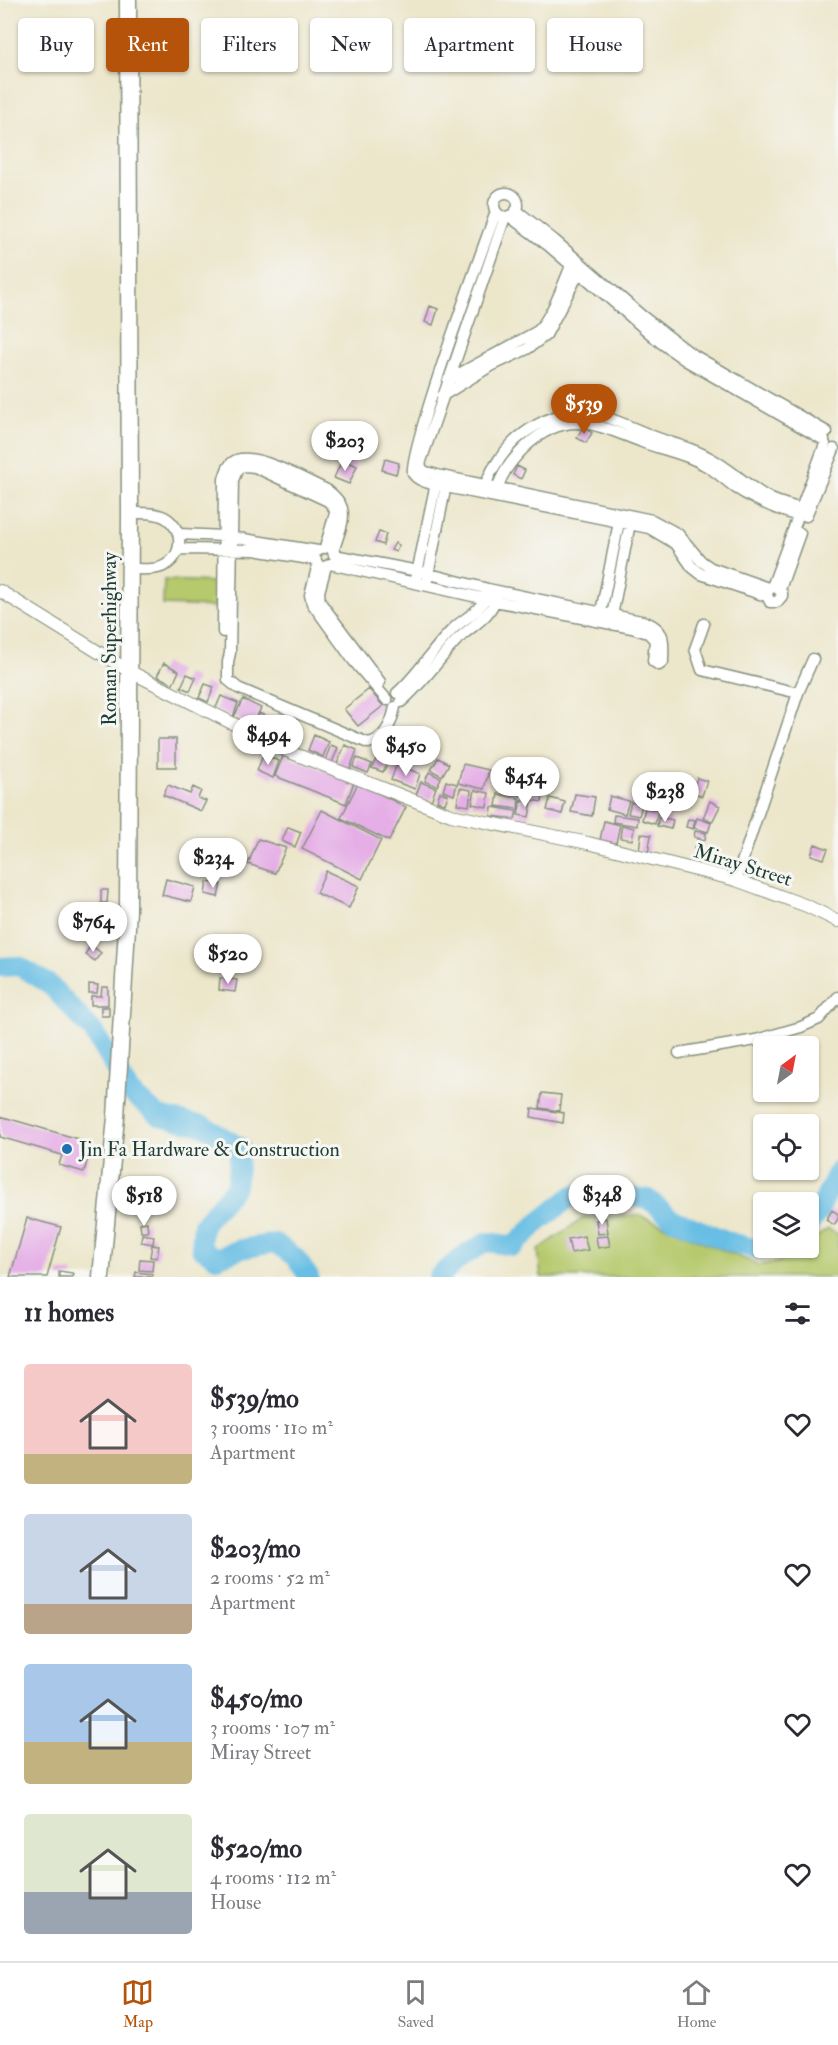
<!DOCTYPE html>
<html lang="en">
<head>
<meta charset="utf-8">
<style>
  :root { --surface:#fff; --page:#f7f7f7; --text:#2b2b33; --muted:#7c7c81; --line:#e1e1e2; --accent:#b45309 }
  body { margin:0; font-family:"IM FELL Double Pica",serif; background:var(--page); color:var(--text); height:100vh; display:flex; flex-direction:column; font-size:22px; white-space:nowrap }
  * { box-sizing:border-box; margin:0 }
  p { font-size:20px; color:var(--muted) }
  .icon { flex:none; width:33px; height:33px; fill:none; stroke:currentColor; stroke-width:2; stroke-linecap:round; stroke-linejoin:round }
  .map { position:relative; height:1277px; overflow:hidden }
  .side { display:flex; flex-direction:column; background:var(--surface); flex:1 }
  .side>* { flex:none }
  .top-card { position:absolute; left:18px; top:18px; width:802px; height:54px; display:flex; gap:12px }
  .needle { width:39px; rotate:32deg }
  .controls { position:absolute; left:753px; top:1036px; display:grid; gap:12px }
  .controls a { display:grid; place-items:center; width:66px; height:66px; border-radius:6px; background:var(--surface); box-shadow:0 2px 4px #0004; font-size:30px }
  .price { position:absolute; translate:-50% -51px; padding:0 14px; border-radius:21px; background:#fff; color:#222; font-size:20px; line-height:39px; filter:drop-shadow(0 2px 3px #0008) }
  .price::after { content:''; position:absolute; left:50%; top:36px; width:18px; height:14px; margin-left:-9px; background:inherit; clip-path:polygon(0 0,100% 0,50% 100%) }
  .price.active { background:var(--accent); color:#fff }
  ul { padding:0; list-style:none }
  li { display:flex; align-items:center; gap:18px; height:150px; padding:0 24px }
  li span { display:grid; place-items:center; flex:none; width:168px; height:120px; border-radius:6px; color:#555 }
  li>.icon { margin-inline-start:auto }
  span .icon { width:72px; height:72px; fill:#fffc; stroke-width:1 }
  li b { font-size:26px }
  h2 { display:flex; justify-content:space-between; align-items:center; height:72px; padding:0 24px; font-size:26px }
  .tag { padding:0 21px; border-radius:6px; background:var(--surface); box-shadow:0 2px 4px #0004; font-size:21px; line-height:54px }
  .tag.active { background:var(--accent); color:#fff }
  .menu { display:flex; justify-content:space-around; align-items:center; height:84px; border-top:2px solid var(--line); background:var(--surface); font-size:16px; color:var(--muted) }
  .menu a { display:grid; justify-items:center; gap:3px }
  .menu .active { color:var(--accent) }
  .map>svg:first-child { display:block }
  .green { fill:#b6c96c; stroke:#6a8350; stroke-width:1.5 }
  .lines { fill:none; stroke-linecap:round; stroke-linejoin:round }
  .river { stroke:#67bee4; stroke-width:20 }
  .building { fill:#e5aee6 }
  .minor-casing { stroke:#86927f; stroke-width:13 }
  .tertiary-casing { stroke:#86927f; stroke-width:14 }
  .primary-casing { stroke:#86927f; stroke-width:19 }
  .minor { stroke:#fff; stroke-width:10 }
  .tertiary { stroke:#fff; stroke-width:12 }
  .primary { stroke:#fff; stroke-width:16 }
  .poi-dot { fill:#1f6fb2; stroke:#f6f6f2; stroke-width:2 }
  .labels { text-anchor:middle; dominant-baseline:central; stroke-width:6; stroke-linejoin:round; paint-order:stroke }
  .street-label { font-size:20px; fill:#1f3d34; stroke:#f6f6f2 }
  .poi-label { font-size:20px; fill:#1f3d34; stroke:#f6f6f2; text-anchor:start }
</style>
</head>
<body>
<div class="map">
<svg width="838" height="1277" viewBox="0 0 838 1277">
  <rect width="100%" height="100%" fill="#f6f6f2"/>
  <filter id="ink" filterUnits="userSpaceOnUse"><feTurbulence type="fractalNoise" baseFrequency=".0167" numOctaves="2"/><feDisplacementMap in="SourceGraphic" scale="12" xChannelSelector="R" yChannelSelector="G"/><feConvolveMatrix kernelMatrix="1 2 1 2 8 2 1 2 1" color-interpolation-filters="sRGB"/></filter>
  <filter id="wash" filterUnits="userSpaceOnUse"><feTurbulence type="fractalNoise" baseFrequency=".008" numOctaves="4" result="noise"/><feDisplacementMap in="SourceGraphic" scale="24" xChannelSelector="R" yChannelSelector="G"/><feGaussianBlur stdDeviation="1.35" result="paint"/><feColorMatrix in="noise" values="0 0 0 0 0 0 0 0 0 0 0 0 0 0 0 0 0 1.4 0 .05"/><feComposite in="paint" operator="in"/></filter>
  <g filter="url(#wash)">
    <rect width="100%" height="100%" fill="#ece6ca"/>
    <path class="green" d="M164,580l52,2 -1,25 -52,-2z
      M639,1215l120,50 20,-3 21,-14h8l1,-6 19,-13 10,5v43h-297l-3,-27 47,-33z"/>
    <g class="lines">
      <path class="river" d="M0,967l19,-1 30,18 44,47 37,61 29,24 45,10 36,21 -4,39 -33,38 -2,24 15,10 25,-9 34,-6 20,14 14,20
        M808,1226l10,-13 20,-42
        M438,1277l25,-21 24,-14 27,4 21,-21 38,-30h38l37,4 25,20 60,24 24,6 7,-1"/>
    </g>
    <g id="blocks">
      <path class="building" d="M430,306l8,3 -5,16 -8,-3z
        M583,427l9,6 -6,10 -9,-5z
        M385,459l14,4 -3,11 -14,-4z
        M342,460l15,6 -8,18 -15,-6z
        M517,466l8,4 -4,9 -8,-4z
        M379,532l7,2 -3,11 -8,-3z
        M395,543l4,2 -3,7 -5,-2z
        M164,663l15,8 -6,13 -16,-8z
        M187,674l9,4 -6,13 -9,-4z
        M205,684l9,3 -6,15 -9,-4z
        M369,689l14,17 -25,20 -14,-17z
        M221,696l17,7 -5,14 -18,-7z
        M243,699l18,9 -9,18 -18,-9z
        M259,713l17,8 -6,13 -16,-8z
        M314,735l15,7 -6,15 -15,-7z
        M158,739h18v28h-18z
        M331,745l7,3 -6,15 -7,-3z
        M345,745l12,5 -7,19 -13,-5z
        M284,754l70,28 -8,22 -71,-28z
        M263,755l16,6 -6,17 -16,-7z
        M377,757l11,4 -5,11 -11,-4z
        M357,758l15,6 -4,9 -15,-6z
        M438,758l11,6 -7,12 -11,-6z
        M397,764l23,10 -5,15 -24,-9z
        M463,764l26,6 -5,19 -26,-6z
        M429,772l12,6 -4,8 -12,-5z
        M505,776l14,1 -2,18 -14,-2z
        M697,778l10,3 -5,15 -10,-4z
        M446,781l11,3 -3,11 -11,-4z
        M522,781l9,1 -2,14 -9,-1z
        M421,782l15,6 -5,13 -15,-6z
        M358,783l48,24 -17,34 -48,-23z
        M533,784l11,1 -2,17 -11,-2z
        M168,785l22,9 3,-7 8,4 -3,7 8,3 -5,10 -38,-16z
        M460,788l11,2 -2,16 -12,-2z
        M475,790l14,3 -2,14 -15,-3z
        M440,792l8,3 -3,9 -8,-3z
        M498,794l21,4 -1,11 -22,-3z
        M575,794l20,3 -3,19 -21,-4z
        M610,796l19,5 -4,13 -18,-5z
        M550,798l15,4 -3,12 -15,-4z
        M521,800l11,2 -3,15 -11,-2z
        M710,801l10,5 -8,16 -9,-4z
        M631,802l11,3 -3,11 -11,-2z
        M492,807l25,4 -2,8 -24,-3z
        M645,808l13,3 -3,13 -13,-4z
        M322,810l59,30 -19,39 -60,-30z
        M614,815l24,3 -1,8 -24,-4z
        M659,817l14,3 -2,9 -14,-3z
        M697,818l14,5 -3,9 -14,-4z
        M688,819l7,1 -2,9 -7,-2z
        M604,821l16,4 -4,18 -16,-3z
        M622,825l12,3 -2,12 -12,-2z
        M288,827l13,5 -6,15 -13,-6z
        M695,831l11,2 -1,7 -11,-3z
        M641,834l10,1 -3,19 -9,-2z
        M258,839l28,9 -11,25 -27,-9z
        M697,840l6,2 -2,9 -7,-2z
        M815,844l13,5 -4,10 -13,-4z
        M326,871l33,15 -10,22 -33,-15z
        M166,879l29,8 -4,15 -29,-7z
        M207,882l14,2 -3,13 -13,-3z
        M101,890h7l-1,13h-6z
        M91,945l10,8 -6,8 -10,-7z
        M220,978l17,2 -2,12 -16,-2z
        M89,984l9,1 -1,8h-8z
        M102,987h6v18h-17v-9h10z
        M101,1007h8v9h-8z
        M542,1093l19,2 -2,16 -19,-3z
        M532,1108l32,5 -1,10 -32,-6z
        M0,1116l92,27 -8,29 -25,-7 3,-10 -62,-18z
        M832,1210l6,4v5l-4,6 -8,-5z
        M27,1218l34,9 -14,50h-37z
        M606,1218l2,15 -10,1 -2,-14z
        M147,1222l1,10h-7l-1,-9z
        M142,1234l12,2 -1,8 -12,-2z
        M584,1236l4,14 -17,3 -3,-14z
        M608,1236l2,10 -12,2 -2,-11z
        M152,1245l7,1 -2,12 -7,-1z
        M140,1259l13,1 -1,11 -13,-1z
        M59,1271l14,2 -1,4h-13z
        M136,1272l16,2v3h-17z"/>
    </g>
  </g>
  <g filter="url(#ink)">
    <use href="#blocks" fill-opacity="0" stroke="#86927f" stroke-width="1.5"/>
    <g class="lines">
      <g class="minor-casing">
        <path id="minor" d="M494 205a12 12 0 1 1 24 0a12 12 0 1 1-24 0Z
          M516,210l38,30 88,76 48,37 137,79
          M496,212c-12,33 -89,242 -83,261 3,9 24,12 33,14l203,41 27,16 16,23 9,7 65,22
          M509,216l40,30 111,96 25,18 139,80
          M448,380l90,-49c17,-20 25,-47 35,-70
          M442,396l47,-29 38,-18 19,-14 36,-68
          M421,461l84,-244
          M420,464l3,7 14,4 215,45 26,14 23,27 10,7 57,20
          M485,490c2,-18 23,-45 38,-56 53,-38 79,-18 132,3 18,7 38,11 55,21 22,12 39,30 61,41 9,4 20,7 30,10
          M496,494c3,-17 16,-34 28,-46 42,-40 71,-24 118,-6 20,8 42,11 61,22 12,6 22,16 33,24 20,13 40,21 62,28
          M806,516l28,-67
          M179,534l46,2 93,15
          M325,548l10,-35 -1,-5 -6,-7 -73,-34 -10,-1 -7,2 -5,12 -3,173 -2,9v18l10,8 130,55c17,-3 24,-21 27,-36
          M179,549l75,1 62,10
          M318,564l-8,31 2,8 41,57 34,40
          M330,564l165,37 137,27 16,5 7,7 -2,21 6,4 4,-3c0,-21 4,-31 -17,-40l-158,-33 -70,-18 -84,-16
          M326,566l-7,26 1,10 60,80
          M130,569c9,0 20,1 28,-1 24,-6 29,-36 8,-50 -10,-6 -24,-5 -36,-5
          M416,578l21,-100
          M427,580l20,-100
          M772,587h4l6,6v3l-5,6h-7l-4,-9 6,-6 53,-143
          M780,589l20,-56
          M600,617l20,-100
          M611,621l20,-103
          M704,624l-9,25 7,21 96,23
          M223,632l1,-153c2,-6 3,-13 9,-17 17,-14 73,19 92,27 29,19 16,35 8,63
          M397,693c22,-19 36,-45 57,-65 12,-11 28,-17 32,-34
          M401,702c21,-18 36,-40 54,-60 15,-16 35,-23 41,-45
          M736,880l62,-187 15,-34
          M679,1053l77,-13 45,-13 18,-8 19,-22"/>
      </g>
      <g class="tertiary-casing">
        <path id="tertiary" d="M0,591l129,80 158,80 164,64 137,28 148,37 71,26 31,15"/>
      </g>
      <g class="primary-casing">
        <path id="primary" d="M101,1277l15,-160 12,-207 2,-397 -2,-513"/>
      </g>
      <use href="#minor" class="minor"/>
      <use href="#tertiary" class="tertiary"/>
      <use href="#primary" class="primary"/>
    </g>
  </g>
  <circle class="poi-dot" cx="67" cy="1149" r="6"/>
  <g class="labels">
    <g class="street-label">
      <text transform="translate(109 639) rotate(-90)">Roman Superhighway</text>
      <text transform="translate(743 865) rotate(17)">Miray Street</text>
    </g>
    <g class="poi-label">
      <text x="79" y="1149">Jin Fa Hardware &amp; Construction</text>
    </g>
  </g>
</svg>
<div class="controls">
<a><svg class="needle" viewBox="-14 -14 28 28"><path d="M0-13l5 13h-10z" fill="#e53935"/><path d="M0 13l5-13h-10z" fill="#7c7c81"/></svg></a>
<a><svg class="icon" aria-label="locate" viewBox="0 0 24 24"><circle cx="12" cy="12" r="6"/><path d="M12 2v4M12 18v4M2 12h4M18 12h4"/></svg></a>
<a><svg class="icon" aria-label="layers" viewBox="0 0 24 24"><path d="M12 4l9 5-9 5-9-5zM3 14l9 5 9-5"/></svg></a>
</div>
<b class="price active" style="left:584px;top:435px">$539</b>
<b class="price" style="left:345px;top:472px">$203</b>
<b class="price" style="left:268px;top:766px">$494</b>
<b class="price" style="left:406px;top:777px">$450</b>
<b class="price" style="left:525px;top:808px">$454</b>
<b class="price" style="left:665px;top:823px">$238</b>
<b class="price" style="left:213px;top:889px">$234</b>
<b class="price" style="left:93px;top:953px">$764</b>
<b class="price" style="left:228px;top:985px">$520</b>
<b class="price" style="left:602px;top:1226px">$348</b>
<b class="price" style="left:144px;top:1227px">$518</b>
<div class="top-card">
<a class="tag">Buy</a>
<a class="tag active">Rent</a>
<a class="tag">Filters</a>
<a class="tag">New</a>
<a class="tag">Apartment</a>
<a class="tag">House</a>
</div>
</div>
<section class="side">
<h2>11 homes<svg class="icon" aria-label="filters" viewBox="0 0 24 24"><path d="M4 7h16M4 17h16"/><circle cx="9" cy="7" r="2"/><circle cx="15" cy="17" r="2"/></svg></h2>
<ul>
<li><span style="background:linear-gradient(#f6c9c9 75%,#c2b280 0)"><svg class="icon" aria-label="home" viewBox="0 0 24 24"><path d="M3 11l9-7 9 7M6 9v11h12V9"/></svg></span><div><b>$539/mo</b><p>3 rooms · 110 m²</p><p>Apartment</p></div><svg class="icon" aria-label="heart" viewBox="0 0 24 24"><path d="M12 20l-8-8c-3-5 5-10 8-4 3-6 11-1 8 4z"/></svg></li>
<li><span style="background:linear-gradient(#c9d6e8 75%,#b9a48a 0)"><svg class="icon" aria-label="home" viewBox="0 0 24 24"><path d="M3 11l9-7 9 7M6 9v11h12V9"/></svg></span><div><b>$203/mo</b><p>2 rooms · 52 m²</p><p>Apartment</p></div><svg class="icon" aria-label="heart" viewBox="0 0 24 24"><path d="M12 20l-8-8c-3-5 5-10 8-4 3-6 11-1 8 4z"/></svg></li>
<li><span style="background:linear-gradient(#a9c7e8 65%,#c2b280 0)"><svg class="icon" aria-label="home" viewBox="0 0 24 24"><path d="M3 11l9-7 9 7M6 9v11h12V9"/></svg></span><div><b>$450/mo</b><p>3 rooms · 107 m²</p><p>Miray Street</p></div><svg class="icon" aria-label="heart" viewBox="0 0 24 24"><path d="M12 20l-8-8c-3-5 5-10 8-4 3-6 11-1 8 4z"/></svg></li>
<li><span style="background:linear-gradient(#dfe7d0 65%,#9aa5b1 0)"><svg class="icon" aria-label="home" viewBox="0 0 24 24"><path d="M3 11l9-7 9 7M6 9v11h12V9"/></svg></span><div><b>$520/mo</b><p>4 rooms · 112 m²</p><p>House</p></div><svg class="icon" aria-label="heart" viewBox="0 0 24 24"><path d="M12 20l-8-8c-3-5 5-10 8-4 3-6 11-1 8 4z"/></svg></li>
</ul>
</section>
<nav class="menu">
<a class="active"><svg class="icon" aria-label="map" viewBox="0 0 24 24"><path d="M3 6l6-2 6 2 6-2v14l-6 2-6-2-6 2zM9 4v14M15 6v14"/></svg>Map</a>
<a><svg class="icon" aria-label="saved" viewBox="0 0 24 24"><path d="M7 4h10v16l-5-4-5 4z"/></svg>Saved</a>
<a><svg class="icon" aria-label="home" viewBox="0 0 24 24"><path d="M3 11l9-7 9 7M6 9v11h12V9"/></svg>Home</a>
</nav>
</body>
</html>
